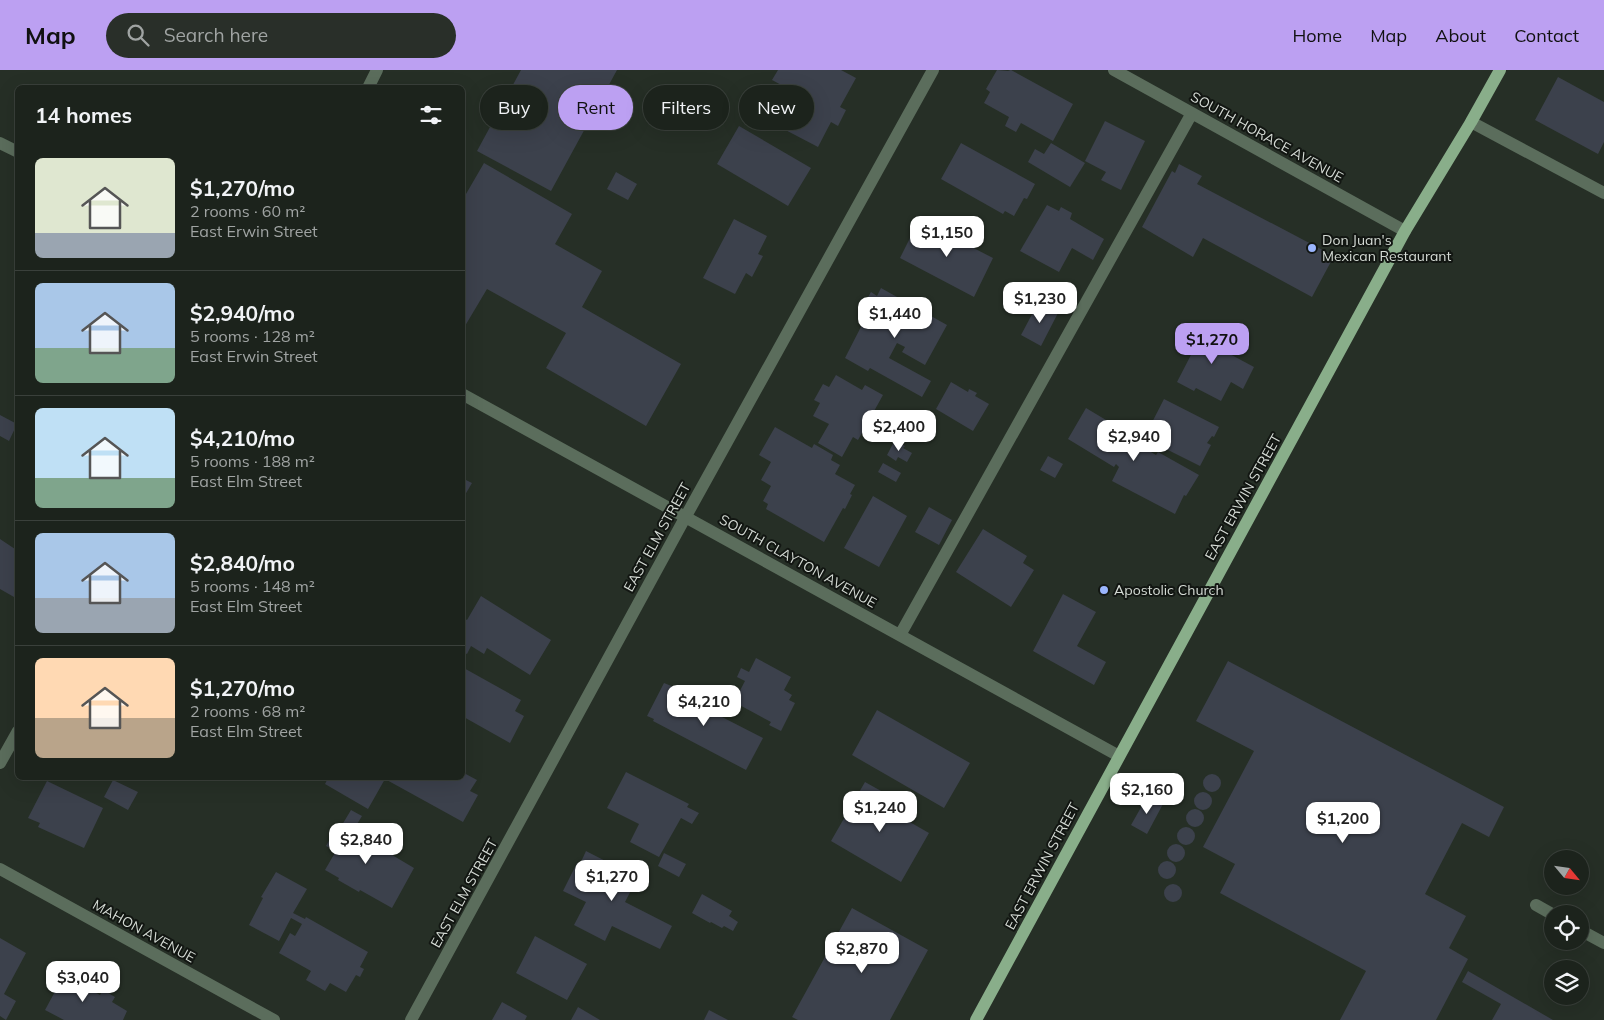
<!DOCTYPE html>
<html lang="en">
<head>
<meta charset="utf-8">
<style>
  :root { --surface:#1c231c; --page:#292f29; --text:#f1f3f6; --muted:#a0a4a3; --line:#3a403b; --accent:#bca0f2 }
  body { margin:0; font-family:Mulish,sans-serif; background:var(--page); color:var(--text); height:100vh; display:flex; flex-direction:column; font-size:19px; white-space:nowrap }
  * { box-sizing:border-box; margin:0 }
  p { font-size:16px; color:var(--muted) }
  .icon { flex:none; width:28px; height:28px; fill:none; stroke:currentColor; stroke-width:2; stroke-linecap:round; stroke-linejoin:round }
  .map { position:relative; flex:1; overflow:hidden }
  .details { position:absolute; left:15px; top:15px; width:450px; height:695px; display:flex; flex-direction:column; background:var(--surface); border-radius:8px; box-shadow:0 5px 20px #0002,0 0 0 1px var(--line) }
  .details>* { flex:none }
  .banner { position:absolute; left:480px; top:15px; width:475px; height:45px; display:flex; gap:10px }
  .needle { width:32px; rotate:119deg }
  .controls { position:absolute; left:1544px; top:780px; display:grid; gap:10px }
  .controls a { display:grid; place-items:center; width:45px; height:45px; border-radius:50%; background:var(--surface); box-shadow:0 5px 20px #0002,0 0 0 1px var(--line); font-size:25px }
  .price { position:absolute; translate:-50% -42px; padding:0 11px; border-radius:10px; background:#fff; color:#222; font-size:16px; line-height:32px; filter:drop-shadow(0 1px 2px #0008) }
  .price::after { content:''; position:absolute; left:50%; top:30px; width:15px; height:11px; margin-left:-8px; background:inherit; clip-path:polygon(0 0,100% 0,50% 100%) }
  .price.on { background:var(--accent); color:#111 }
  ul { padding:0; list-style:none }
  li { display:flex; align-items:center; gap:15px; height:125px; padding:0 20px }
  li+li { border-top:1px solid var(--line) }
  li span { display:grid; place-items:center; flex:none; width:140px; height:100px; border-radius:8px; color:#555 }
  li>.icon { margin-inline-start:auto }
  span .icon { width:60px; height:60px; fill:#fffc; stroke-width:1 }
  li b { font-size:21px }
  h2 { display:flex; justify-content:space-between; align-items:center; height:60px; padding:0 20px; font-size:21px }
  .tag { padding:0 18px; border-radius:22px; background:var(--surface); box-shadow:0 5px 20px #0002,0 0 0 1px var(--line); font-size:18px; line-height:45px }
  .tag.on { background:var(--accent); color:#111 }
  header { display:flex; align-items:center; gap:30px; box-sizing:border-box; height:70px; padding:0 25px; background:var(--accent); color:#111 }
  header strong { font-size:24px }
  nav { display:flex; gap:28px; margin-inline-start:auto; font-size:18px }
  .search { width:350px; height:45px; background:var(--page); display:flex; align-items:center; gap:12px; box-sizing:border-box; padding:0 18px; border-radius:28px; color:var(--muted); font-size:19px }
  .map>svg:first-child { display:block }
  .building { fill:#3c414c }
  .lines { fill:none; stroke-linecap:round; stroke-linejoin:round }
  .minor { stroke:#5b6d5c; stroke-width:12 }
  .major { stroke:#89ae8a; stroke-width:12 }
  .poi-dot { fill:#9ab5fd; stroke:#121612; stroke-width:2 }
  .labels { text-anchor:middle; dominant-baseline:central; stroke-width:4; stroke-linejoin:round; paint-order:stroke }
  .street-label { font-size:14px; fill:#d5dbd5; stroke:#121612 }
  .poi-label { font-size:14px; fill:#d5dbd5; stroke:#121612; text-anchor:start }
</style>
</head>
<body>
<header>
<strong>Map</strong>
<div class="search"><svg class="icon" aria-label="search" viewBox="0 0 24 24"><circle cx="10" cy="10" r="6"/><path d="M15 15l6 6"/></svg>Search here</div>
<nav><a>Home</a><a>Map</a><a>About</a><a>Contact</a></nav>
</header>
<div class="map">
<svg width="1604" height="950" viewBox="0 0 1604 950">
  <rect width="100%" height="100%" fill="#262f26"/>
  <path class="building" d="M521,0h96l-66,121 -74,-40z
    M778,0h63l15,8 -16,29 6,3 -8,16 -7,-4 -13,25 -44,-23 7,-14 10,6 11,-20 -30,-16z
    M997,0l11,1 3,-1 62,34 -20,37 -32,-18 -5,9 -11,-6 4,-9 -25,-14 6,-11 -4,-3z
    M1558,7l46,25v40l-6,12 -63,-34z
    M1105,51l40,20 -24,49 -20,-10 5,-8 -21,-11z
    M739,56l72,42 -23,38 -71,-42z
    M961,73l74,41 -8,15 -3,-1 -10,18 -9,-5 -2,3 -62,-35z
    M1051,73l34,20 -15,24 -42,-25 7,-13 9,5z
    M484,93l88,51 -17,30 47,27 -20,36 99,57 -35,62 -100,-58 20,-35 -79,-44 -25,42v-139l4,2z
    M1179,94l23,12 -5,8 137,72 -22,41 -109,-59 -10,19 -51,-30 30,-56 3,2z
    M616,102l21,12 -9,16 -21,-11z
    M1047,135l12,6 2,-4 11,6 -2,6 34,20 -11,21 -21,-12 -13,24 -39,-21z
    M734,149l33,17 -9,18 5,2 -11,21 -6,-4 -11,21 -32,-16z
    M919,150l74,38 -19,39 -74,-39z
    M881,218l66,37 -22,40 -23,-13 3,-5 -8,-4 -8,15 42,23 -9,16 -52,-29 -2,3 -23,-13 21,-41 -7,-4 12,-21 6,4z
    M1038,233l20,10 -17,33 -20,-11z
    M1189,255l31,17 2,-2 8,5 -4,7 28,15 -11,22 -12,-7 -10,19 -25,-13 -2,3 -17,-9 16,-31 -14,-7z
    M836,305l26,15 3,-5 18,10 -25,45 -5,-3 -11,20 -24,-14 11,-19 -16,-8 7,-13 -6,-3 9,-16 6,3z
    M951,312l17,10 1,-3 8,4 -2,3 14,8 -16,27 -37,-22z
    M1164,329l55,28 -5,10 -2,-1 -5,7 4,2 -11,21 -56,-28z
    M1086,338l45,27 -2,4 27,16 2,-3 41,23 -13,21 -2,-1 -9,19 -63,-33 7,-14 -3,-3 -2,3 -46,-28z
    M0,345l17,9 -8,17 -9,-5z
    M775,357l37,21 2,-4 19,11 -2,5 9,5 -5,9 20,11 -5,9 2,1 -7,14 -2,-1 -19,34 -58,-33 2,-5 -5,-3 8,-15 -10,-6 10,-18 -12,-7z
    M895,370l10,6 -2,2 9,5 -5,9 -9,-5 -2,4 -9,-6z
    M1048,386l15,8 -8,14 -15,-8z
    M883,393l18,10 -5,9 -18,-10z
    M462,408l10,5 -10,17z
    M873,426l34,20 -28,51 -35,-19z
    M929,437l23,13 -13,25 -24,-13z
    M983,459l44,27 -4,7 11,7 -23,37 -55,-35z
    M0,469l18,12v40l-4,6 -14,-8z
    M1063,524l33,18 -19,34 29,16 -12,23 -61,-34z
    M481,526l70,44 -21,35 -43,-27 -3,6 -13,-8 -4,8 -5,-2v-35l5,3z
    M756,588l35,19 -7,13 8,5 -3,5 6,3 -14,28 -12,-6 2,-3 -37,-20 11,-21 -8,-4 4,-9 8,4z
    M1228,591l276,146 -15,30 -27,-14 -37,71 41,22 -17,32 19,11 -32,61h-96l26,-49 -146,-78 15,-29 -32,-17 51,-96 -58,-30z
    M462,597l59,33 -6,11 9,5 -14,27 -48,-27z
    M664,613l20,8 -3,5 82,42 -17,32 -93,-49 1,-2 -7,-3z
    M877,640l93,53 -26,45 -92,-53z
    M462,702l15,8 -7,11 8,4 -15,27 -78,-43 -17,30 -43,-25 3,-6h134z
    M626,702l63,32 -2,3 12,6 -7,11 -11,-6 -22,39 -29,-15 9,-18 -32,-16z
    M1203 713a9 9 0 1 1 18 0a9 9 0 1 1-18 0Z
    M113,710l25,12 -10,18 -24,-13z
    M47,711l56,27 -19,40 -46,-21 2,-4 -12,-5z
    M865,712l43,24 -7,11 28,16 -28,49 -70,-41z
    M1194 731a9 9 0 1 1 18 0a9 9 0 1 1-18 0Z
    M1148,725l15,9 -16,30 -16,-9z
    M1186 748a9 9 0 1 1 18 0a9 9 0 1 1-18 0Z
    M351,740l11,6 -11,18 25,14 1,-2 37,22 -22,40 -32,-18 -1,2 -21,-12 1,-2 -14,-8 11,-19 -10,-5 13,-23 3,2z
    M1177 766a9 9 0 1 1 18 0a9 9 0 1 1-18 0Z
    M1167 783a9 9 0 1 1 18 0a9 9 0 1 1-18 0Z
    M586,781l33,17 2,-4 19,9 -15,29 47,24 -12,23 -48,-23 -7,15 -31,-16 12,-23 -23,-11 14,-28 3,1z
    M664,783l22,11 -7,13 -21,-11z
    M1158 800a9 9 0 1 1 18 0a9 9 0 1 1-18 0Z
    M276,802l31,17 -14,24 12,6 1,-2 62,35 -8,15 4,2 -4,8 -4,-2 -10,17 -16,-9 -5,8 -19,-11 5,-9 -32,-18 11,-20 5,3 7,-12 -11,-6 -12,23 -30,-16 14,-27 -2,-1z
    M1164 823a9 9 0 1 1 18 0a9 9 0 1 1-18 0Z
    M702,824l30,17 -3,5 9,6 -5,9 -9,-5 -2,2 -11,-6 -1,1 -18,-10z
    M852,838l76,42 -38,70h-92l-6,-3z
    M535,866l52,28 -20,36 -51,-27z
    M0,868l26,15 -22,41 12,7 -10,19 -6,-4z
    M1468,901l85,49h-61l9,-16 -39,-22z
    M64,905l36,20 3,-5 12,7 -3,5 15,9 -4,9h-59l-19,-10z
    M502,932l25,14 -2,4h-33z
    M578,937l22,13h-29z
    M709,940l19,10h-24z"/>
  <g class="lines">
    <path class="minor" d="M1114,0l291,161
      M368,18l9,-18
      M1471,52l133,71
      M0,73l18,9
      M462,324l657,362
      M900,565l292,-522
      M0,693l18,-32
      M0,799l274,151
      M1536,835l16,9
      M1580,860l24,13
      M411,950l275,-504 247,-446"/>
    <path class="major" d="M976,950l429,-789 66,-109 29,-52"/>
  </g>
  <g class="poi-dot">
    <circle cx="1312" cy="178" r="5"/>
    <circle cx="1104" cy="520" r="5"/>
  </g>
  <g class="labels">
    <g class="street-label">
      <text transform="translate(1267 67) rotate(29)">SOUTH HORACE AVENUE</text>
      <text transform="translate(1243 427) rotate(-61)">EAST ERWIN STREET</text>
      <text transform="translate(657 467) rotate(-61)">EAST ELM STREET</text>
      <text transform="translate(798 491) rotate(29)">SOUTH CLAYTON AVENUE</text>
      <text transform="translate(1042 796) rotate(-62)">EAST ERWIN STREET</text>
      <text transform="translate(464 823) rotate(-61)">EAST ELM STREET</text>
      <text transform="translate(144 861) rotate(29)">MAHON AVENUE</text>
    </g>
    <g class="poi-label">
      <text x="1322" y="170">Don Juan's<tspan x="1322" dy="16">Mexican Restaurant</tspan></text>
      <text x="1114" y="520">Apostolic Church</text>
    </g>
  </g>
</svg>
<div class="controls">
<a><svg class="needle" viewBox="-14 -14 28 28"><path d="M0-13l5 13h-10z" fill="#e53935"/><path d="M0 13l5-13h-10z" fill="#a0a4a3"/></svg></a>
<a><svg class="icon" aria-label="locate" viewBox="0 0 24 24"><circle cx="12" cy="12" r="6"/><path d="M12 2v4M12 18v4M2 12h4M18 12h4"/></svg></a>
<a><svg class="icon" aria-label="layers" viewBox="0 0 24 24"><path d="M12 4l9 5-9 5-9-5zM3 14l9 5 9-5"/></svg></a>
</div>
<b class="price" style="left:947px;top:188px">$1,150</b>
<b class="price" style="left:1040px;top:254px">$1,230</b>
<b class="price" style="left:895px;top:269px">$1,440</b>
<b class="price on" style="left:1212px;top:295px">$1,270</b>
<b class="price" style="left:899px;top:382px">$2,400</b>
<b class="price" style="left:1134px;top:392px">$2,940</b>
<b class="price" style="left:704px;top:657px">$4,210</b>
<b class="price" style="left:1147px;top:745px">$2,160</b>
<b class="price" style="left:880px;top:763px">$1,240</b>
<b class="price" style="left:1343px;top:774px">$1,200</b>
<b class="price" style="left:366px;top:795px">$2,840</b>
<b class="price" style="left:612px;top:832px">$1,270</b>
<b class="price" style="left:862px;top:904px">$2,870</b>
<b class="price" style="left:83px;top:933px">$3,040</b>
<div class="banner">
<a class="tag">Buy</a>
<a class="tag on">Rent</a>
<a class="tag">Filters</a>
<a class="tag">New</a>
</div>
<section class="details">
<h2>14 homes<svg class="icon" aria-label="filters" viewBox="0 0 24 24"><path d="M4 7h16M4 17h16"/><circle cx="9" cy="7" r="2"/><circle cx="15" cy="17" r="2"/></svg></h2>
<ul>
<li><span style="background:linear-gradient(#dfe7d0 75%,#9aa5b1 0)"><svg class="icon" aria-label="home" viewBox="0 0 24 24"><path d="M3 11l9-7 9 7M6 9v11h12V9"/></svg></span><div><b>$1,270/mo</b><p>2 rooms · 60 m²</p><p>East Erwin Street</p></div></li>
<li><span style="background:linear-gradient(#a9c7e8 65%,#7fa58c 0)"><svg class="icon" aria-label="home" viewBox="0 0 24 24"><path d="M3 11l9-7 9 7M6 9v11h12V9"/></svg></span><div><b>$2,940/mo</b><p>5 rooms · 128 m²</p><p>East Erwin Street</p></div></li>
<li><span style="background:linear-gradient(#bfe0f5 70%,#7fa58c 0)"><svg class="icon" aria-label="home" viewBox="0 0 24 24"><path d="M3 11l9-7 9 7M6 9v11h12V9"/></svg></span><div><b>$4,210/mo</b><p>5 rooms · 188 m²</p><p>East Elm Street</p></div></li>
<li><span style="background:linear-gradient(#a9c7e8 65%,#9aa5b1 0)"><svg class="icon" aria-label="home" viewBox="0 0 24 24"><path d="M3 11l9-7 9 7M6 9v11h12V9"/></svg></span><div><b>$2,840/mo</b><p>5 rooms · 148 m²</p><p>East Elm Street</p></div></li>
<li><span style="background:linear-gradient(#ffd9b3 60%,#b9a48a 0)"><svg class="icon" aria-label="home" viewBox="0 0 24 24"><path d="M3 11l9-7 9 7M6 9v11h12V9"/></svg></span><div><b>$1,270/mo</b><p>2 rooms · 68 m²</p><p>East Elm Street</p></div></li>
</ul>
</section>
</div>
</body>
</html>
